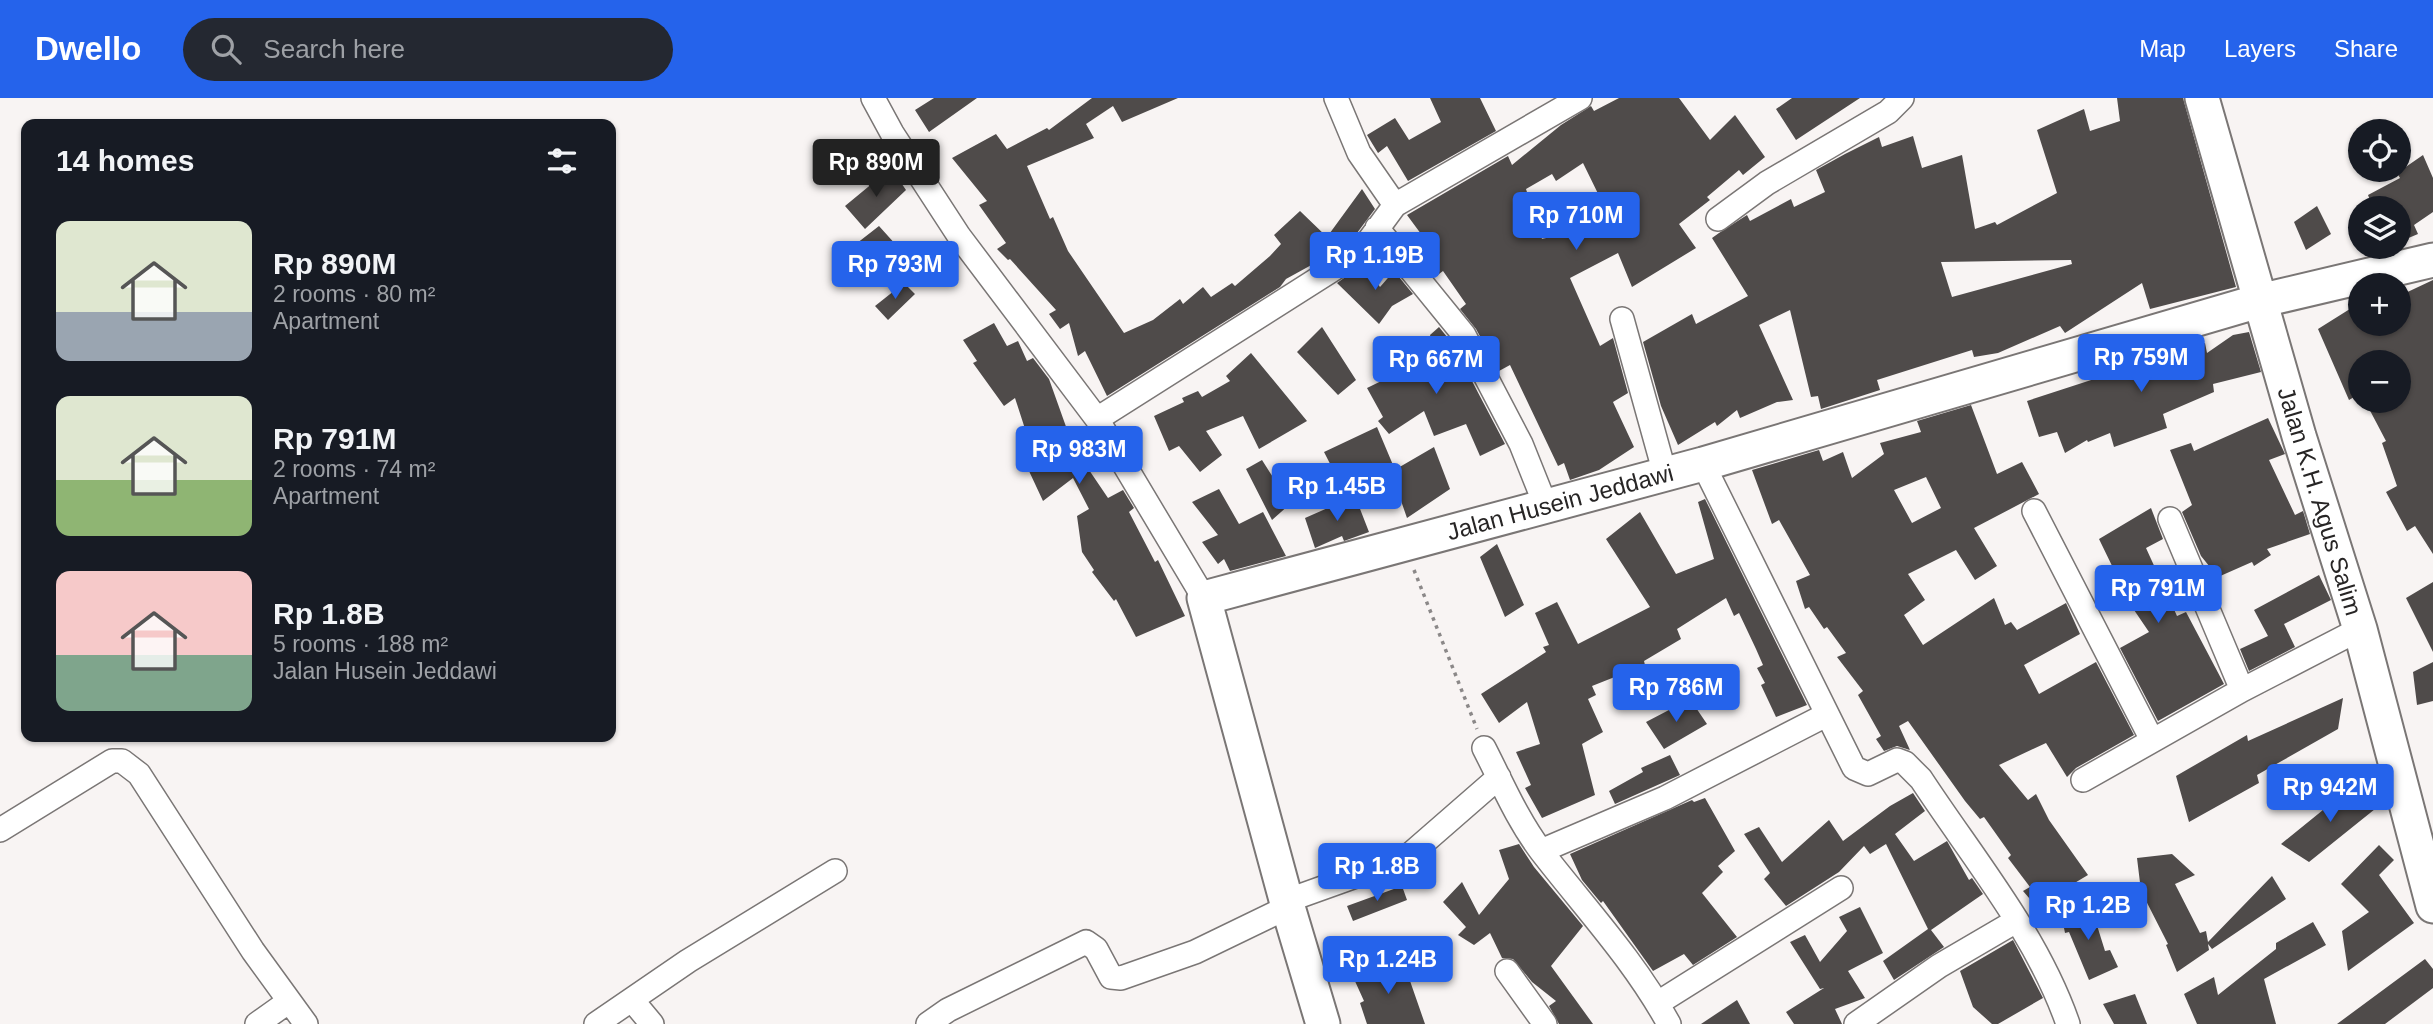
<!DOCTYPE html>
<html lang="en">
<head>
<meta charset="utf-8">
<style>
  :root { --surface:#171b24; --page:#242831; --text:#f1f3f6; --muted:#9ea1a6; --accent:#2563eb }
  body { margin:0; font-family:Arial,sans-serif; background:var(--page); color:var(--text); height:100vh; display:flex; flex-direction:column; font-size:26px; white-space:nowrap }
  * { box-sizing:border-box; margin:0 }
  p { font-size:23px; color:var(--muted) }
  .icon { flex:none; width:38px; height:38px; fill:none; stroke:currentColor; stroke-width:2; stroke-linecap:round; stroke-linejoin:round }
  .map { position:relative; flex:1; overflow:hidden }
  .drawer { position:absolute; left:21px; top:21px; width:595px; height:623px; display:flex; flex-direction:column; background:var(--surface); border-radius:14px; box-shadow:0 2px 5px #0004 }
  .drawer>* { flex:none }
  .tools { position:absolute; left:2348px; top:21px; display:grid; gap:14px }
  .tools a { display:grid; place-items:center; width:63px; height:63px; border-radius:50%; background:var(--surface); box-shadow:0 2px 5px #0004; font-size:35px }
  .price { position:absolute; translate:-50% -60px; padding:0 16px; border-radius:7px; background:var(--accent); color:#fff; font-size:23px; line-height:46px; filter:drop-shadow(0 2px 4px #0008) }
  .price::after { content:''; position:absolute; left:50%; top:42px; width:21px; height:16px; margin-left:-10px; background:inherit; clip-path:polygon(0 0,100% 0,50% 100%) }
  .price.current { background:#222; color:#fff }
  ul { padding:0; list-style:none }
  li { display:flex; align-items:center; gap:21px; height:175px; padding:0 35px }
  li span { display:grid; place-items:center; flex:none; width:196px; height:140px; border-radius:14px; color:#555 }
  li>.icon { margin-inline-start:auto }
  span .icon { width:84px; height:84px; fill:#fffc; stroke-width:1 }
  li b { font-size:30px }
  h2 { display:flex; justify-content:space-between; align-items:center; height:84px; padding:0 35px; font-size:30px }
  header { display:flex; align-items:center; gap:42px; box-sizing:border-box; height:98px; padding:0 35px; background:var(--accent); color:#fff }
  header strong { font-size:33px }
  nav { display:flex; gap:38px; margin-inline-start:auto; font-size:24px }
  .search { width:490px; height:63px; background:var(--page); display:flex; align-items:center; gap:18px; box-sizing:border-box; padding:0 24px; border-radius:38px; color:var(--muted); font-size:26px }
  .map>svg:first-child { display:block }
  .building { fill:#4f4b4a; fill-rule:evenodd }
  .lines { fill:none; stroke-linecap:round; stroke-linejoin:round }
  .street-casing { stroke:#7a7675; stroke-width:26 }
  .secondary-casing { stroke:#7a7675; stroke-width:37 }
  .path { stroke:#8b8888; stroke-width:3.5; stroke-dasharray:3.5 5; stroke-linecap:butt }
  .street { stroke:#fff; stroke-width:23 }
  .secondary { stroke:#fff; stroke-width:33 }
  .labels { text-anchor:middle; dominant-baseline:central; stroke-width:7; stroke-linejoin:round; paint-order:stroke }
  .street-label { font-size:24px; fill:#272525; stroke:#fff }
</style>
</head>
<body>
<header>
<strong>Dwello</strong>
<div class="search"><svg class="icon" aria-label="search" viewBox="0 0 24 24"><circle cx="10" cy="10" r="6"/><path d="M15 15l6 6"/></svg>Search here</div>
<nav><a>Map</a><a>Layers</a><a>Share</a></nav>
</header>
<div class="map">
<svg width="2433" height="926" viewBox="0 0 2433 926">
  <rect width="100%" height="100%" fill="#f8f4f3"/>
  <path class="building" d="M934,0h43l-48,34 -14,-22z
    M1092,0h86l-56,24 -9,-16 -27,18 8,14 -67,28 23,53 3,-2 15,34 56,82 29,-13 27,-21 3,5 20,-17 8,10 21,-14 3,3 35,-30 11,-12 -7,-9 26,-24 27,26 35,-48 13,20 -18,24 -22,19 -49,27 -6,8 -173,109 -22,-45 -7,5 -9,-33 -9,6 -11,-15 7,-4 -46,-51 -2,1 -11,-11 9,-6 -27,-38 8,-4 -35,-43 44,-24 11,15 40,-21 2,2z
    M1430,0h50l16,33 -88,50 -21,-35 -9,7 -11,-18 28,-17 14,22 32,-18z
    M1619,0h60l31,42 25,-25 30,42 -22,18 -4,-5 -32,27 3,3 -31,24 17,24 -64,39 -14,-34 -48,25 30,68 13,-8 15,55 -15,9 21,45 -35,23 -29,10 -6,-17 -6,3 -48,-101 -11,6 -23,-42 -16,-20 6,-5 -23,-33 -8,6 -23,-28 12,-11 -17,-23 101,-59 4,9 49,-40 30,-19 3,5zM1583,65l24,49 -44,22 -21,5 -16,-50 26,-15 4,7z
    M1792,0h68l-64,42 -20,-31z
    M2117,0h66l53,189 -86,22 -8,-26 -77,50 -5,-7 -62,27 -24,4 -2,-7 -95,30 3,10 -59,19 -3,-13 -7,1 -21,-87 -31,15 34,75 -16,2 -37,16 -3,-8 -20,16 -2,-4 -37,23 -17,-39 -18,-64 49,-28 4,10 52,-28 -36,-58 7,-5 28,-18 3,6 41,-22 3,8 31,-15 -9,-22 29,-16 34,-17 3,10 31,-11 9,32 40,-13 13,74 20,-7 2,3 60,-32 -20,-63 47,-21 6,22 30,-10zM2071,162l1,4 -120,33 -11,-35z
    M2423,57l10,23v34l-19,13 4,9 -19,8v-34h-26l-5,-13 32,-17 -3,-5z
    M891,70l15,22 -41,39 -20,-23z
    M2317,108l14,28 -25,16 -12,-28z
    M879,128l18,20 -35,35 -19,-27z
    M1364,166l16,23 14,-16 19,23 -21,12 -13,18 -42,-41z
    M2433,182v274l-18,-28 -8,5 -21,-39 11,-6 -15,-43 4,-2 -21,-40h34v-39h-38v31l-12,7 -31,-71 43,-27v22h38v-28z
    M904,185l11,11 -27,26 -13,-14z
    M994,225l13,23 11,-5 9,20 6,-3 16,21 20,56 23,29 -5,3 21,31 15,-8 11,18 -5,4 26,50 3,-2 27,56 -49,21 -20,-38 -2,2 -22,-29 2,-2 -12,-18 -5,-36 12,-7 -16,-31 -30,23 -14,-30 8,-5 -22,-68 -11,8 -31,-43 4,-2 -14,-21z
    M1322,229l34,53 -18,15 -41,-43z
    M1439,229l13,16 53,101 -25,12 -14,-32 -32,12 -10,-25 -35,23 -11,-13 5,-4 -16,-29 43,-21 -4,-12 27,-9 -3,-11z
    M2249,234l12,40 -48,12 1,8 -51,22 4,14 -53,19 -4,-14 -22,9 -1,-2 -22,13 -8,-21 -18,5 -12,-36 178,-58 2,10 26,-18z
    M1251,255l56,68 -48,28 -16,-33 -37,15 16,24 -22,17 -21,-26 -10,5 -15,-35 30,-14 -2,-4 16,-7 4,6 28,-16 -4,-5z
    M1971,307l26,69 25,-12 17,32 -65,34 23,38 -22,14 -19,-30 -48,24 17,26 -21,15 19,30 71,-47 11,27 6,-3 6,8 49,-27 14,31 -56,31 15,29 57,-32 38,73 -58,33 -9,9 -21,-34 -47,22 29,35 8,-6 13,26 39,55 -52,31 -13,-15 7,-4 -22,-29 3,-3 -27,-38 -4,2 -15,-18 -57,-80 -9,5 11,24 -13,-4 -13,5 -8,-12 5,-3 -23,-41 5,-4 -26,-34 9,-4 -19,-26 -3,2 -15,-22 -4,2 -9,-28 14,-6 -31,-55 -7,4 -20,-54 67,-20 4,11 20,-9 9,26 32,-24 -4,-11 41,-11 -4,-11zM1926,379l15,31 -29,15 -18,-33z
    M2268,320l17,36 -16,6 26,55 8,-4 7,23 -43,15 4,6 -17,11 -2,-4 -34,15 -17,-21 -19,-44 10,-7 -22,-55 21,-7 3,8z
    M1377,329l16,38 -49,26 -20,-39z
    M1434,349l16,42 -43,29 -16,-46z
    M1262,362l28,44 -18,16 -26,-51z
    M1219,391l20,35 24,-12 23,44 -56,15 -6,-12 -6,5 -16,-22 16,-7 -26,-33z
    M1355,398l14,36 -25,9 -2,-5 -27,12 -10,-30z
    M1705,401l102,206 -31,12 -15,-32 4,-2 -8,-15 6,-3 -7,-16 -17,-36 -5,3 -8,-18 -49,31 4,10 -37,22 1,4 -53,21 4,9 -8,4 15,33 -21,12 13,51 -53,23 -17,-30 6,-3 -15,-33 24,-8 -13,-42 -28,21 -18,-29 65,-42 -3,-5 6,-2 -14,-32 22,-11 21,42 72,-37 -44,-68 34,-27 36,62 38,-15 -16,-57z
    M2151,410l12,31 -17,9 31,68 9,-4 38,72 -66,37 -38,-73 29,-16 -17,-25 -33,-68z
    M1497,446l27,61 -19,12 -25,-60z
    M2319,477l12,25 -47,24 11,23 -46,24 -9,-22 28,-13 -14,-26z
    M2433,484v70l-27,-54z
    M2433,564v39l-16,4 -4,-33z
    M2343,600l-5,31 -81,46 2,8 -70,39 -13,-46 71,-41 1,6z
    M1690,601l17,25 -43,25 -18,-27z
    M1670,657l10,20 -65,29 -6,-13 34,-19 -2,-4z
    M2355,686l20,25 -66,53 -28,-18z
    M1913,695l12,18 -30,23 19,27 33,-20 22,39 3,-2 11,16 -52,36 13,17 -50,33 -11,-19 45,-32 -42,-85 -16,10 -6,-8 -25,26 -53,34 -22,-27 6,-6 -26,-39 15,-7 23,35 47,-42 14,21 47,-35z
    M1705,700l30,53 -17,15 5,6 -21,21 35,44 -44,28 -9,-11 -31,17 -50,-70 -2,2 -19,-23 -12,-26 122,-54 2,2z
    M1519,746l15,23 49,59 -32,40 42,58h-34l-10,-18 7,-5 -24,-19 -19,-23 -11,-1 -12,-25 -16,12 -16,-10 8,-8 -23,-25 19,-20 17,33 30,-36 -10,-29z
    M2379,747l15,15 -15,15 35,48 -66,48 -6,-40 27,-19 -28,-28z
    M2172,756l23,21 -20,9 25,49 6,-2 2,11 64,-66 14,23 -74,50 -4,-5 1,6 -32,22 -11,-27 2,-1 -27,-53 -4,-33z
    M1402,788l5,14 -54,21 -6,-15z
    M2091,808l14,45 5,-1 8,17 -29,13 -20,-48 -4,1 -4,-20z
    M1860,809l23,46 -35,18 17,27 -30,11 7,15h-48l-8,-12 38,-24 -4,1 -30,-47 15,-7 15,27 27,-31 -8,-14z
    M2313,824l13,23 -62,34 12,45h-79l-13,-30 30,-17 4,18 58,-46v-6z
    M2013,842l30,58 -45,26h-6l-19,-17 -13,-36z
    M1393,858l12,24 4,-2 16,46h-58l-7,-21 4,-2 -10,-22z
    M2425,861l8,10v19l-48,36h-48z
    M2135,896l12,30h-33l-11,-20z
    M1737,902l13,24h-49z"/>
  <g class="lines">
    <g class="street-casing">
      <path id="street" d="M873,0l19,35 67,103 138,183 107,179
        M1336,0l23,55 36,52
        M1718,121l49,-36 121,-71 14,-14
        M1377,130l87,107 57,109 24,60
        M1622,221l43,155
        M1097,321l246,-156 24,-20 28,-38 185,-107
        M1703,366l151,304 14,6 29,-14 8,3 16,16c51,78 116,155 147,245
        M2034,413l118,229
        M2170,421l72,171 118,-61
        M1484,650c18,35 33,71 57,103 44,57 93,109 128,173
        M2083,682l159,-90
        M0,732l112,-69h10l17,13 114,177 53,73
        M1541,753l124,-53 161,-83
        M1286,803l120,-43 93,-81
        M1507,873l38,53
        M632,902l20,24
        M1658,905l183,-115
        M257,926l31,-22
        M596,926l92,-63 147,-90
        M928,926l20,-14 138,-68 10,7 15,28 10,1 74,-26 93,-45
        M1856,926l83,-58 77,-45"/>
    </g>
    <g class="secondary-casing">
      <path id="secondary" d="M2202,0l97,338 61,193 73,277
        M1323,926l-35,-117 -84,-309 499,-134 556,-163 174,-41"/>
    </g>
    <path class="path" d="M1414,472l63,159"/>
    <use href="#street" class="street"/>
    <use href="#secondary" class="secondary"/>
  </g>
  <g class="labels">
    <g class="street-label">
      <text transform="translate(2320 403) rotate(73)">Jalan K.H. Agus Salim</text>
      <text transform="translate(1560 404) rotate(-15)">Jalan Husein Jeddawi</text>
    </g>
  </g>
</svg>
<div class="tools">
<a><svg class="icon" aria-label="locate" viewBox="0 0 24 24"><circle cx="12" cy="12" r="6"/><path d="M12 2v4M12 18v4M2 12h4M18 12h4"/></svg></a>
<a><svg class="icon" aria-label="layers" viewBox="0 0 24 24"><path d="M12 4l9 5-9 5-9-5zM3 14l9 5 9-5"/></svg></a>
<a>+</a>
<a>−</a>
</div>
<b class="price current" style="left:876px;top:101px">Rp 890M</b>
<b class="price" style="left:1576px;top:154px">Rp 710M</b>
<b class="price" style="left:1375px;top:194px">Rp 1.19B</b>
<b class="price" style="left:895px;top:203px">Rp 793M</b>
<b class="price" style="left:2141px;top:296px">Rp 759M</b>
<b class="price" style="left:1436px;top:298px">Rp 667M</b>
<b class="price" style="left:1079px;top:388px">Rp 983M</b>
<b class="price" style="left:1337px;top:425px">Rp 1.45B</b>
<b class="price" style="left:2158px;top:527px">Rp 791M</b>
<b class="price" style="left:1676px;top:626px">Rp 786M</b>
<b class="price" style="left:2330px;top:726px">Rp 942M</b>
<b class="price" style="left:1377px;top:805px">Rp 1.8B</b>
<b class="price" style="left:2088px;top:844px">Rp 1.2B</b>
<b class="price" style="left:1388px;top:898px">Rp 1.24B</b>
<section class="drawer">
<h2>14 homes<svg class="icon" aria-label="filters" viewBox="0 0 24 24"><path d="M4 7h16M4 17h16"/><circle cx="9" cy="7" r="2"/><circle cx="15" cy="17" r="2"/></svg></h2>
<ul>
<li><span style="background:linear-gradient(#dfe7d0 65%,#9aa5b1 0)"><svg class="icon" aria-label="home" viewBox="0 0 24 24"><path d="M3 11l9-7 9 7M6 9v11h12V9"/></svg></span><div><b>Rp 890M</b><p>2 rooms · 80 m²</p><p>Apartment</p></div></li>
<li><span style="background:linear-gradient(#dfe7d0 60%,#8fb573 0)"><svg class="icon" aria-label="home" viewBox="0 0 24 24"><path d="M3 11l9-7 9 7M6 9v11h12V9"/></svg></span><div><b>Rp 791M</b><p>2 rooms · 74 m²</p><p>Apartment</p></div></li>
<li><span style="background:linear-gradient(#f6c9c9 60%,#7fa58c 0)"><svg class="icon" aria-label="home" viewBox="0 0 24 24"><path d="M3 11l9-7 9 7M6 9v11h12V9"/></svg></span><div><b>Rp 1.8B</b><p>5 rooms · 188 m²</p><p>Jalan Husein Jeddawi</p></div></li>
</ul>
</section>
</div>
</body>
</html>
